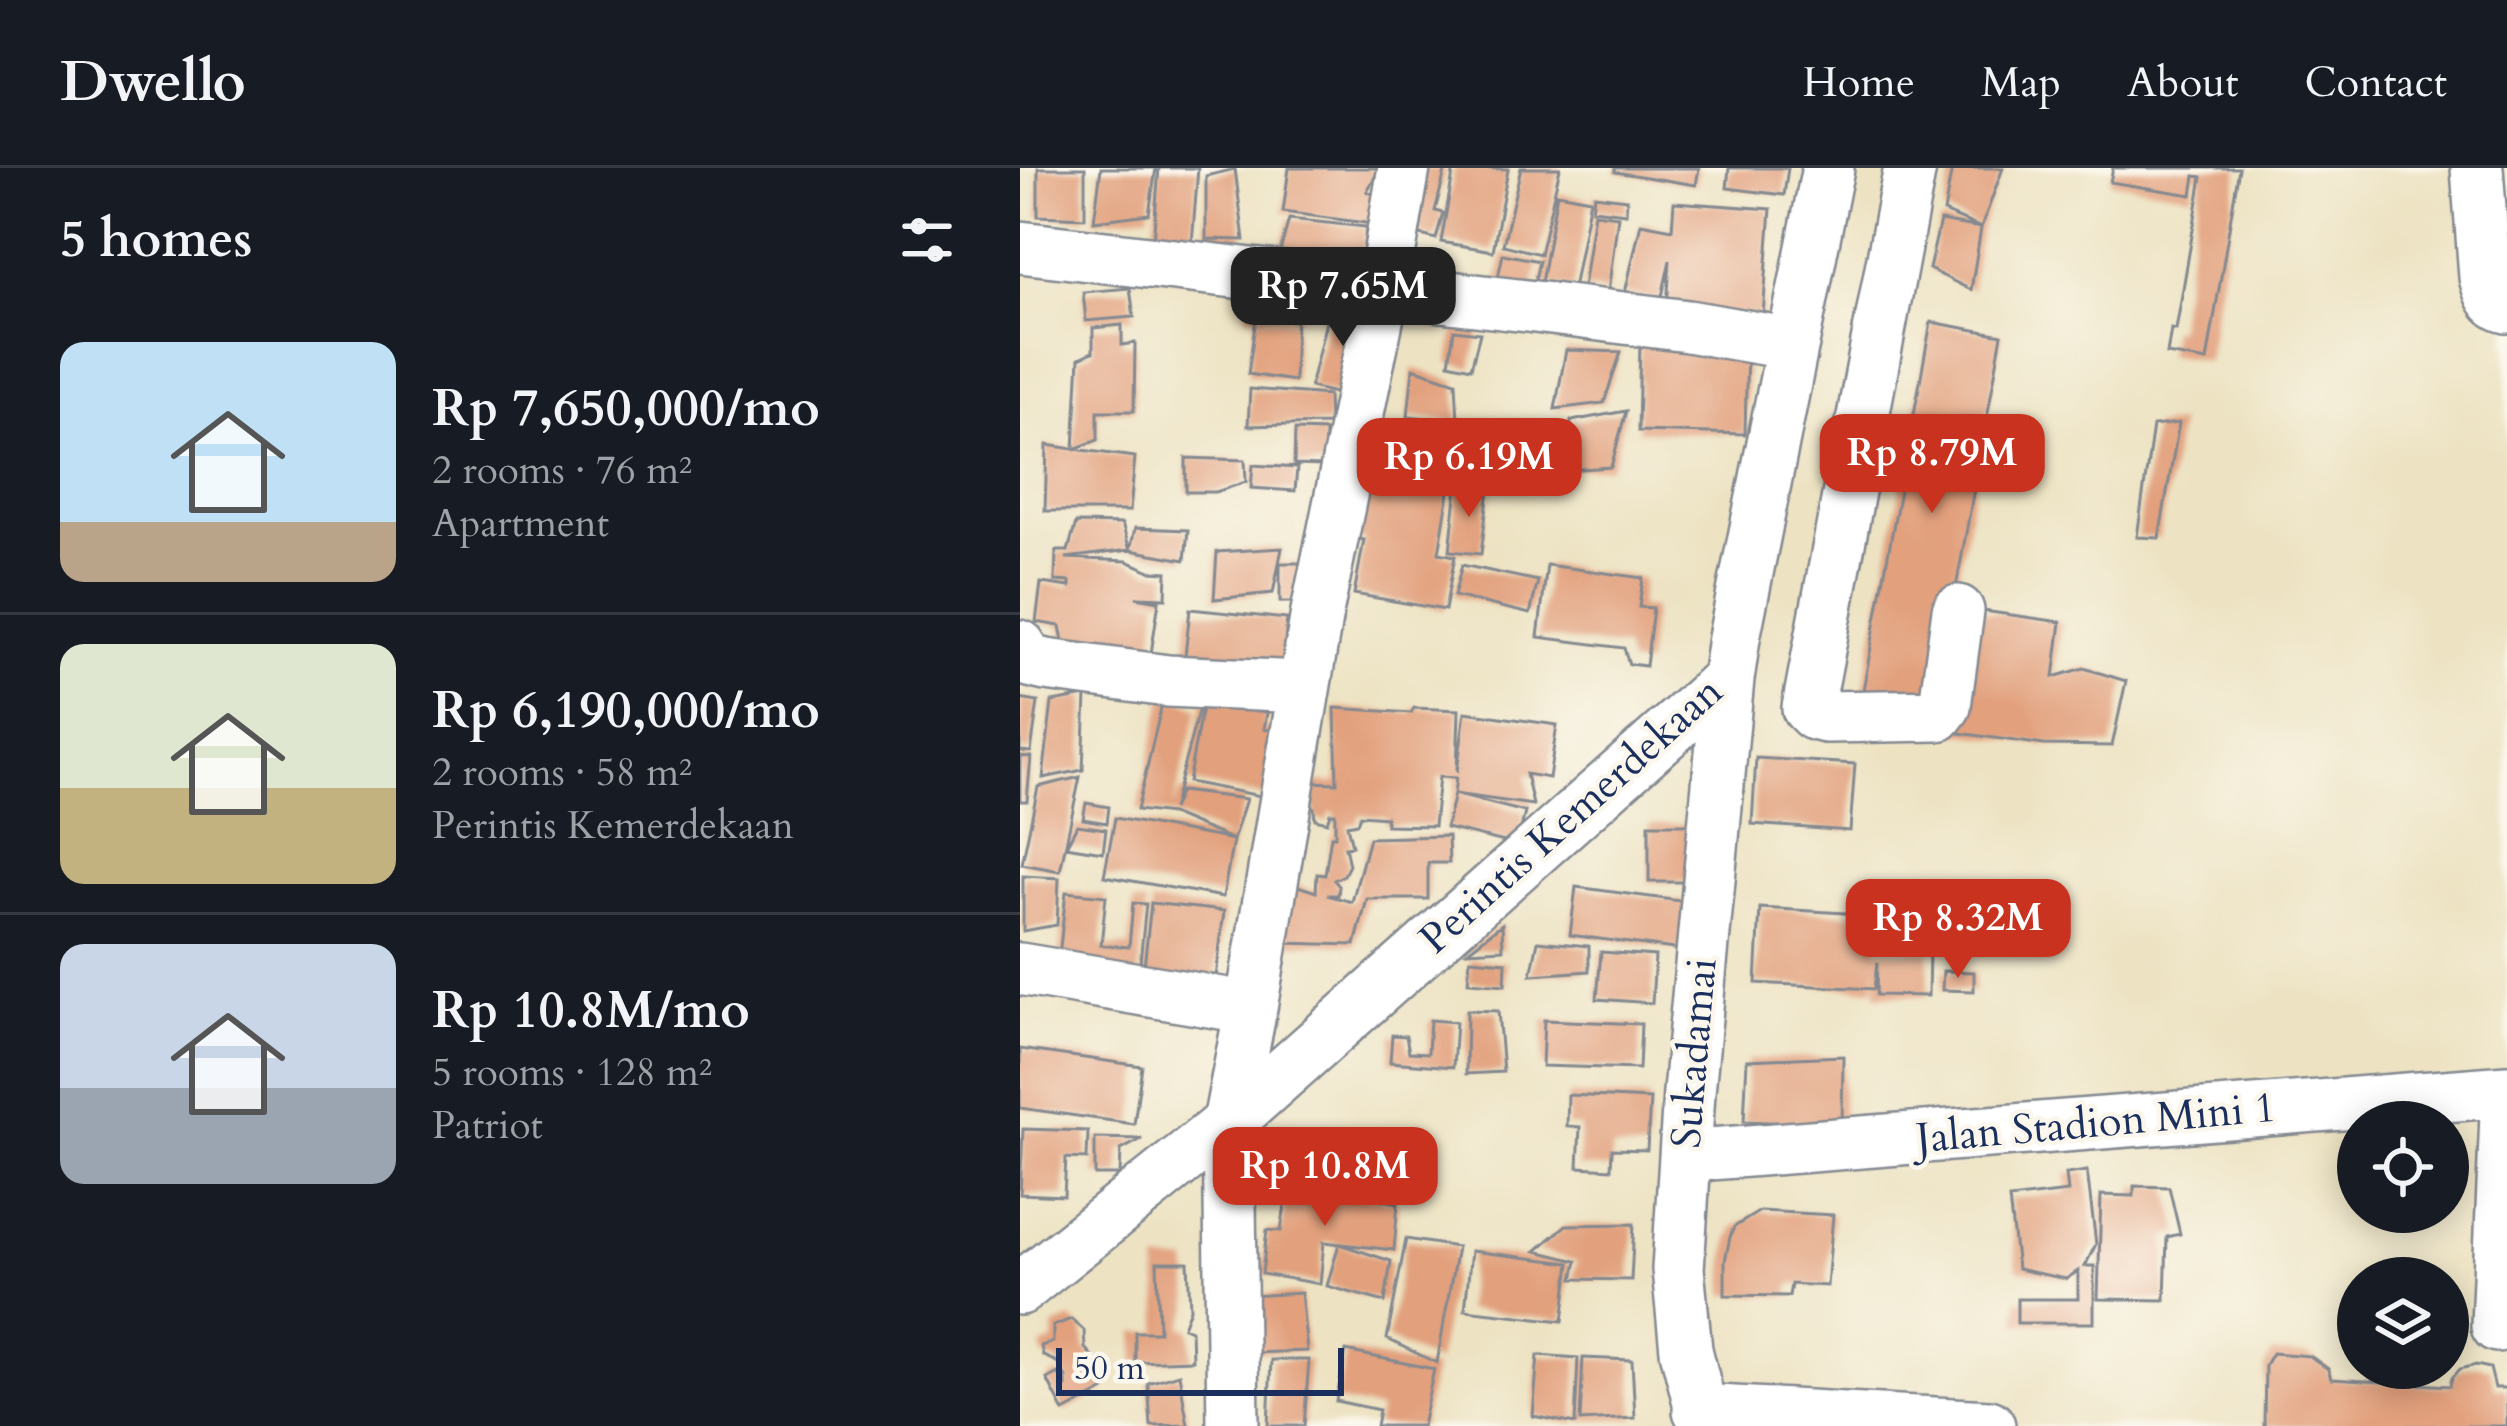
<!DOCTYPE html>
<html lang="en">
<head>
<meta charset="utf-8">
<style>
  :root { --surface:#171b24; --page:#20242c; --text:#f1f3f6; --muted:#9ea1a6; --line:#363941; --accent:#c8321e }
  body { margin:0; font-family:Cardo,serif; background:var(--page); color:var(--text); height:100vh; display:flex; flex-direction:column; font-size:45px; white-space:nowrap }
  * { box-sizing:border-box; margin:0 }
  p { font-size:39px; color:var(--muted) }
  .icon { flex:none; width:66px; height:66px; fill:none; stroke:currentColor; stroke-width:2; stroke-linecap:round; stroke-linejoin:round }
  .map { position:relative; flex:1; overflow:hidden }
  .sheet { display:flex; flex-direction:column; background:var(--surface); width:1020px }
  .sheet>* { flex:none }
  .fabs { position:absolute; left:1317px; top:933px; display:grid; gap:24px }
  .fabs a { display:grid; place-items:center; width:132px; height:132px; border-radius:50%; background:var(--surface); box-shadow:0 6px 30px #0003; font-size:60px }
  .scale { position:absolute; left:36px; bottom:30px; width:288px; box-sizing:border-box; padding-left:12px; border:6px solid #1b2f5e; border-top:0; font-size:33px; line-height:42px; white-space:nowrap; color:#1b2f5e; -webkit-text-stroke:9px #fbf7ec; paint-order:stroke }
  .price { position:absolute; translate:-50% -102px; padding:0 27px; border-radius:24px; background:var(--accent); color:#fff; font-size:39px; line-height:78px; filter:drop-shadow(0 3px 6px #0008) }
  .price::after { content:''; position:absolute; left:50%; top:72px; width:36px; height:27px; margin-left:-18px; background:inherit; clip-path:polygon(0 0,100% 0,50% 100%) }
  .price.current { background:#222; color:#fff }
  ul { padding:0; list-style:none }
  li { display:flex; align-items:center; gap:36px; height:300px; padding:0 60px }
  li+li { border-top:3px solid var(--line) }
  li span { display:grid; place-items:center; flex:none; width:336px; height:240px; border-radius:24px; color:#555 }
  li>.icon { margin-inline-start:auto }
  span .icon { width:144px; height:144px; fill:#fffc; stroke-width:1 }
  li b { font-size:51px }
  h2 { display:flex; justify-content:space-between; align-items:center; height:144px; padding:0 60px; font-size:51px }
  header { display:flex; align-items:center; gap:72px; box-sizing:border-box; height:168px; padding:0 60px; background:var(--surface); border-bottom:3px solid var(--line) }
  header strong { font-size:57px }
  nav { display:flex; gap:66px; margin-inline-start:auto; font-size:42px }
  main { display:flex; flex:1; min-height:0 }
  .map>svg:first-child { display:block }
  .building { fill:#e2a07d }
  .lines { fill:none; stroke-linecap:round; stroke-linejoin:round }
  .minor-casing { stroke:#848990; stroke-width:56 }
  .minor { stroke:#fff; stroke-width:51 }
  .labels { text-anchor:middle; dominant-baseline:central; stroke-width:9; stroke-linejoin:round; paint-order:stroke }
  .street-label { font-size:42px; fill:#1b2f5e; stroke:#fbf7ec }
</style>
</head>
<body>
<header>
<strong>Dwello</strong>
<nav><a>Home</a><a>Map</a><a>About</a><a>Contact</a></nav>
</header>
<main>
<section class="sheet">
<h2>5 homes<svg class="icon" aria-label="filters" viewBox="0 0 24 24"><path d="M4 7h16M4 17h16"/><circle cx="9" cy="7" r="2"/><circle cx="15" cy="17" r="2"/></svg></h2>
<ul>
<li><span style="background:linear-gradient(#bfe0f5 75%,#b9a48a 0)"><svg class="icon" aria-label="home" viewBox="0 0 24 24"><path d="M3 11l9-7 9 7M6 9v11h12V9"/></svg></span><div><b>Rp 7,650,000/mo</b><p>2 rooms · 76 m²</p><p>Apartment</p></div></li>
<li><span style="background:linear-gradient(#dfe7d0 60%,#c2b280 0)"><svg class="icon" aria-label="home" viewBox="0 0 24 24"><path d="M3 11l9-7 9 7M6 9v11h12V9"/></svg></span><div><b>Rp 6,190,000/mo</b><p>2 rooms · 58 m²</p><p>Perintis Kemerdekaan</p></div></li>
<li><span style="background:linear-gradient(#c9d6e8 60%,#9aa5b1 0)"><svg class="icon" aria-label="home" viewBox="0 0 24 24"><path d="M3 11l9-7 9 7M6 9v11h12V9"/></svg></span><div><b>Rp 10.8M/mo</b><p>5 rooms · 128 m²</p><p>Patriot</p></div></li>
</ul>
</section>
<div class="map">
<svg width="1487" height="1258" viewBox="0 0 1487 1258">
  <rect width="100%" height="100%" fill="#fbf7ec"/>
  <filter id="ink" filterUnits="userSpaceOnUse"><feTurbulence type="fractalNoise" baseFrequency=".00833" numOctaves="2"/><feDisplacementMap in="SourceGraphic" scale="24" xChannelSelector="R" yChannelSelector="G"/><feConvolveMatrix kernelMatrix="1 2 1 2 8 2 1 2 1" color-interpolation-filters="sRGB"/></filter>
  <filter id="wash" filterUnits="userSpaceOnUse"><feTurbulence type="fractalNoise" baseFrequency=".004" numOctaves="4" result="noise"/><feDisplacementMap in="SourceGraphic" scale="48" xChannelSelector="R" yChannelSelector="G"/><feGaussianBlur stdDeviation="2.7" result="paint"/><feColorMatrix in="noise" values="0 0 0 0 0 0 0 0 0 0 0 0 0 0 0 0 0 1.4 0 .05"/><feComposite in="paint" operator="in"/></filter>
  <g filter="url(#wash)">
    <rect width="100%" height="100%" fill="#ede3c3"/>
    <g id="blocks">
      <path class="building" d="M18,0h47v50l-47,-2z
        M81,0h55l-7,46 -55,7z
        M139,0h39l-7,89 -39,-3z
        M269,0h91l-13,23 18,9 -4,25 -98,-13z
        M395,0h31l-11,43 8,2 -7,26 -23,-6z
        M434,0l54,1 -15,82 -52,-9z
        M501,0h39l-20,86 -37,-9z
        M595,0h84l-3,17 -81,-13z
        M709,0h59l-4,27 -57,-7z
        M932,0h51l-22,60 -37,-16z
        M1093,0h126l-32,193 -40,-7 4,-25 5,1 26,-153 -7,-1 -3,19 -82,-13z
        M215,1l9,71 -38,-1v-63z
        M537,25l33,6 -17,90 -32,-6z
        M574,27l33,4 -1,14 -34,-4z
        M654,34l97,7 -8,106 -96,-6 3,-49 -9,41 -36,-8 16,-70 31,6z
        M574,45l24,3 -10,76 -25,-4z
        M269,51l77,8 -4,41 -85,-6z
        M920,53l41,7 -10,62 -42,-21z
        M483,86l36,7 -8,38 -36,-8z
        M110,120l4,29 -48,4 -3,-29z
        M228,125l53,3v22l-54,-2z
        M311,133l45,11 -21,86 -45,-11z
        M236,150l40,3 -2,60 -46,-7z
        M911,154l71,13 -68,374 -72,-13z
        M102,157v20l13,-2 -1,68h-36v29l-24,9 61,8 -5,54h-85l2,-66 27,4 5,-91 14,-6v-24z
        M434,162l26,3 -9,35 -22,-5z
        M620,173l107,3 -2,90 -107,-3z
        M546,182l55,2 -17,51 -49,6z
        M393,200l43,14 2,39 -50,-5z
        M230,221l78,6 1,29 -81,2z
        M606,243l-15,56 -43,3 3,-49z
        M1159,255l-20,115 -22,-1 16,-111z
        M275,262l30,1 -1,35 -30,-1z
        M349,274l58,10 8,13 18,2 -14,86 16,3 -10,54 -91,-16 10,-54 -11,-2z
        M166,290l59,2 1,22 -30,10h-30z
        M233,297l44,3 -2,23 -44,-3z
        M437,318l32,3 -8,65 -31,-3z
        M56,355l46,1 8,26 -64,8 61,3 23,10 17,1 -1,26 -30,-1 23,4 -11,72 -81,-13 -7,-34 -24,-4 5,-39 29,4v-5l-15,-1 1,-30h12z
        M115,360l53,2 -3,30 -55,-10z
        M262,380l-9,45 -59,6 3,-47z
        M260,395h23v27l-13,12h-10z
        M442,397l76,16 -8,33 -76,-18z
        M527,397l96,13 -4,29 14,1 -7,58 -17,-2 -5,-16 -86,-11z
        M942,440l99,14 -7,55 30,-9 42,13 -14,65 -68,-1 -99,-14z
        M170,441l97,10 -5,58 -99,-2z
        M145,523l34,17 -27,102 8,-19 66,8 -13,41 -10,57 -119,-21 11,-58 118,22 -62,-26 -34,-4z
        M185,523l64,12 -5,26 20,4 -13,65 -83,-16z
        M66,528l-3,74 -40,8 9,-76z
        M0,531l18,3 -7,50 -11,-1z
        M315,540l76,5 3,-5 45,2 -2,62 8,-60 92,13 -8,53 -23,-4 7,31 -79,-11 2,-16 -17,-1 -5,49 -48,-1v-8l-26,-2 -3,8 -10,2 5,21 -7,1 4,18 -5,10 -10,5 5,6 -1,9h-11l25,7 17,-64 79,-2 1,27h-21v36h-61l-12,46 -71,-2 5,-60 27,9 1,-18 8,1 6,-39h4v-23h-5l-3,9 -12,-3 -1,-11 -5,-3 -4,-23 32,1z
        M0,588l11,1 -4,44h-7z
        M736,590l99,6 -5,67 -98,-7z
        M60,609l-20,94 -38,-7 16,-77z
        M434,626l71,18 -8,33 -71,-17z
        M66,635l23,4 -2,16 -24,-4z
        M629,656h53v58h-53z
        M57,657l29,4 -3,23 -37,-6z
        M3,708l36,2 -2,47 -34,6z
        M556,719l112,15 -6,48 -112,-15z
        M46,724l40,4 -5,49 28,2 4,-44 13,1 -8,78 -81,-7z
        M131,735l73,8 -10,83 -72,-9z
        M740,740l118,7v35l51,2 -1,44 -52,-1 1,-32 -3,26 -118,-6z
        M482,756l1,25 -36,2z
        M518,773l51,5v25l-58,4z
        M581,784l54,4 -3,47 -55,-4z
        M450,791l36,3 -1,23 -37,-3z
        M923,803l31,1v19l-32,-1z
        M447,842l31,1 5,61 -37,2z
        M410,852l26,2 -3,45 -63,-5 2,-27 14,1 3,16 19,1z
        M524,852l97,4 -2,45 -97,-3z
        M0,881l122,17 -8,58 -114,-16z
        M823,888l-1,69 -98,-4 3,-61z
        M548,927l82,4 -3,51 -35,-1 -1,20 -33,-2 2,-40 -13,-1z
        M3,961l65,2 -1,28 -21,-1 -2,38 -44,-2z
        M75,970l47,1 -21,11 -1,25h-25z
        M1067,1003l9,73 -11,22h9v57h-77v-24h61v-28l-12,8 -49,-10 -8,-70 59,-7 -2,-18z
        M269,1012l109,23 -4,47 -70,-8 -4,42 -58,-10 5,-44 14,1z
        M1114,1018l35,1 11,47 -13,3 -2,63 -67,-1 3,-104 33,1z
        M740,1043l73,4 -6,71 -36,-2 -2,12 -64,-1v-34l5,-24 4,-10z
        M614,1056l-3,56 -58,-1 4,-18 -41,-10 30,-26z
        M386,1071l51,8 -20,116 -50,-24z
        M319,1076l52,17 -6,41 -58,-16z
        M451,1083l99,12 -7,58 -98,-11z
        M137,1094h31l2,47 -7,18 8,3 1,30 -57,2v-30h24z
        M281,1125l6,58 -55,2 -3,-57z
        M51,1151l13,11 1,18 17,20 3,22 -41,22 -17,-33 11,-6 8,15v-10l-9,-16 -14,-6 -2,-10 12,-4v-16z
        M326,1183l88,18 -12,57h-46l3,-16 -43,-9z
        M1252,1185l38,3 18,13 3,10 119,7 2,-8 8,-9 16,-4 14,3 5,20h12v38h-243l1,-61z
        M518,1187l40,3 -3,66 -42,-8z
        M563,1190l49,2 3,58 -55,3z
        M251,1192h38l-5,66h-36z
        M159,1206l9,51 -37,1 -3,-43z"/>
    </g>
  </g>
  <g filter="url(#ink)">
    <use href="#blocks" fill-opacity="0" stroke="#848990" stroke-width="3"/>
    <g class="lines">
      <g class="minor-casing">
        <path id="minor" d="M890,0l-102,540 6,6 12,3 112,-2 7,-9 13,-95
          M1457,0l8,109c4,14 7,27 22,30
          M0,79l507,59 161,20 105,18
          M0,478l2,9 8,6 16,4 122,16 135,6
          M0,801l231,39
          M665,988l822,-65
          M0,1121l209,-167 499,-443 6,-41 94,-470
          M1477,1158l10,-235
          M679,1242l290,16
          M213,1258l-4,-304 22,-114 66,-396 66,-321 21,-123
          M685,1258l-19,-76 -8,-81 11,-177 39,-413"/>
      </g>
      <use href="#minor" class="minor"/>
    </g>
  </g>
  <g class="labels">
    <g class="street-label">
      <text transform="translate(551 647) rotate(-42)">Perintis Kemerdekaan</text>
      <text transform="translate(674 885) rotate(-85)">Sukadamai</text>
      <text transform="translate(1076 955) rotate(-5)">Jalan Stadion Mini 1</text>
    </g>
  </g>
</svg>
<div class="fabs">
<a><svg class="icon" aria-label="locate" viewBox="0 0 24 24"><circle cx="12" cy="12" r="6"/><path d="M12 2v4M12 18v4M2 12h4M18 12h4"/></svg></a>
<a><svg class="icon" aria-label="layers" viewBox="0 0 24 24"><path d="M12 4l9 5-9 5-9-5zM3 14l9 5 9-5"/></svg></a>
</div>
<div class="scale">50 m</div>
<b class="price current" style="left:323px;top:181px">Rp 7.65M</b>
<b class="price" style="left:912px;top:348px">Rp 8.79M</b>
<b class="price" style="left:449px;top:352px">Rp 6.19M</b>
<b class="price" style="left:938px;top:813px">Rp 8.32M</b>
<b class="price" style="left:305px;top:1061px">Rp 10.8M</b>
</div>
</main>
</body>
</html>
